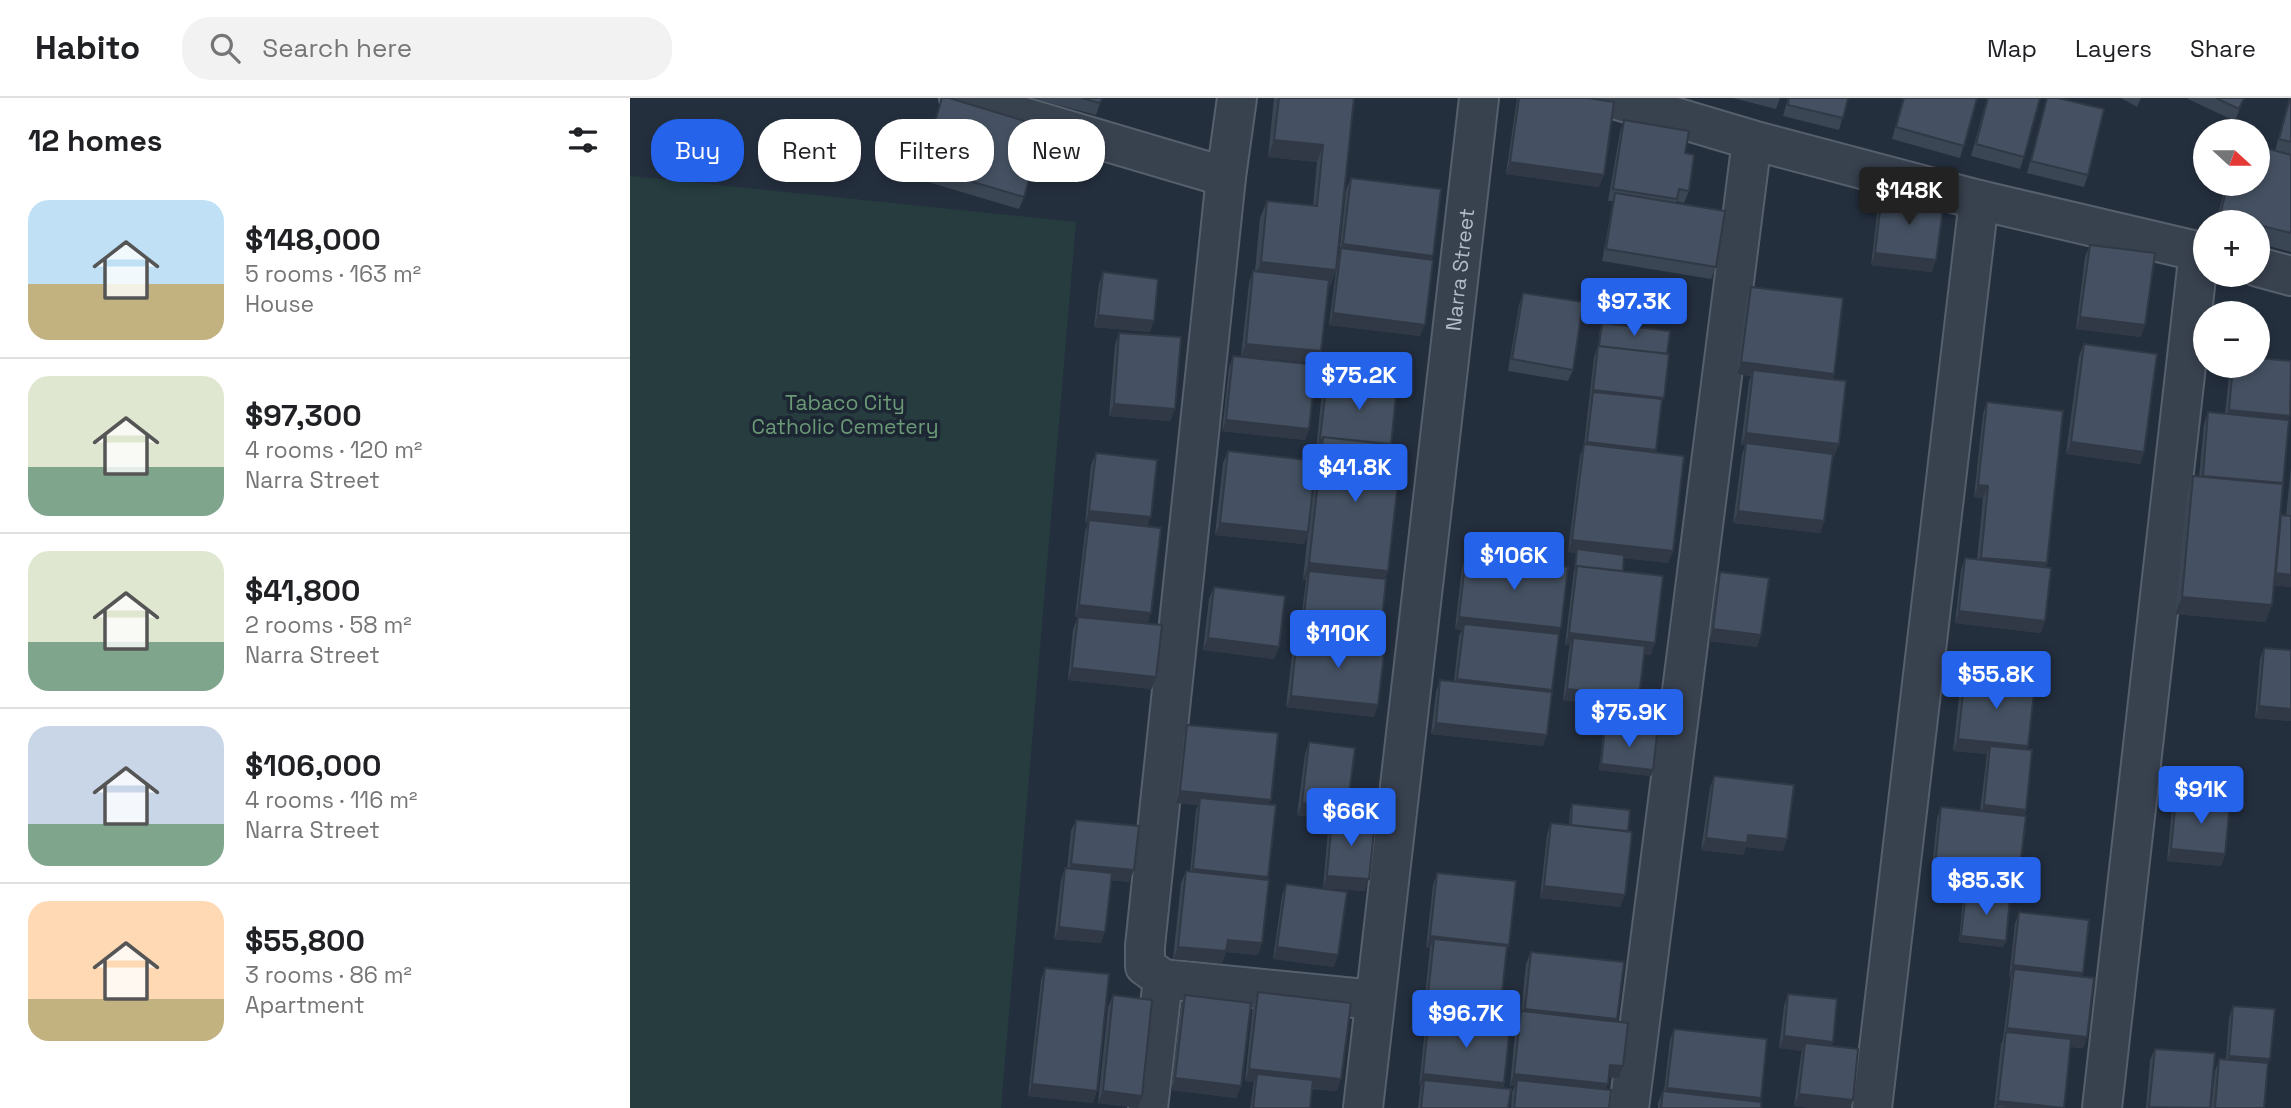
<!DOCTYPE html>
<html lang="en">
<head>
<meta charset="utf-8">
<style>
  :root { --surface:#fff; --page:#f2f2f2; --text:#202124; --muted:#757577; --line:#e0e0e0; --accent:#2563eb }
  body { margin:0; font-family:"Space Grotesk",sans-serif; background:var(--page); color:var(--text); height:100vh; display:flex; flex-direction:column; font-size:26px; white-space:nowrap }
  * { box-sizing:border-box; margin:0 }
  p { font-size:23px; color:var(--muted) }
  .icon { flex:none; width:38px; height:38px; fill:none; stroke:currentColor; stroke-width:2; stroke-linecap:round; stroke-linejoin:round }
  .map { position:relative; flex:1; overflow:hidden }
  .panel { display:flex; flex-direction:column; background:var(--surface); width:630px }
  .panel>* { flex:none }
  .hud { position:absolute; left:21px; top:21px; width:665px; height:63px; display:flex; gap:14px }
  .needle { width:46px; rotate:111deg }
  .fabs { position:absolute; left:1563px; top:21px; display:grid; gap:14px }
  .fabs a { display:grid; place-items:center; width:77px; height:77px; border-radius:50%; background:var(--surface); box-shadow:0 4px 10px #0003; font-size:35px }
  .price { position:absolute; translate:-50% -60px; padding:0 16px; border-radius:7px; background:var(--accent); color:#fff; font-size:23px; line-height:46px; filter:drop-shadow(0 2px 4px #0008) }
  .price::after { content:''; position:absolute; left:50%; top:42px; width:21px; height:16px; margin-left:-10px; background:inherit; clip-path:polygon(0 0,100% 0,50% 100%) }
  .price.current { background:#222; color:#fff }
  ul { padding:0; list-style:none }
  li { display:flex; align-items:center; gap:21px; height:175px; padding:0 28px }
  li+li { border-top:2px solid var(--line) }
  li span { display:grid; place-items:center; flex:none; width:196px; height:140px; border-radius:21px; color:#555 }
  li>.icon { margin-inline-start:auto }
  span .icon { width:84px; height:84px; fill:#fffc; stroke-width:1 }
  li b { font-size:30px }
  h2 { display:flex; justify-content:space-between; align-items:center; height:84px; padding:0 28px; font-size:30px }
  .pill { padding:0 24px; border-radius:28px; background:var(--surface); box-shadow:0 4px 10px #0003; font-size:24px; line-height:63px }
  .pill.current { background:var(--accent); color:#fff }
  header { display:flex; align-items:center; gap:42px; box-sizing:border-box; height:98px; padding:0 35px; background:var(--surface); border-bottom:2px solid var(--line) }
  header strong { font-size:33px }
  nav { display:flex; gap:38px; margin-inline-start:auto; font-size:24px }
  .search { width:490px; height:63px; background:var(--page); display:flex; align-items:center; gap:18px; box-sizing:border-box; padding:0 24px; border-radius:28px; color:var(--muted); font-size:26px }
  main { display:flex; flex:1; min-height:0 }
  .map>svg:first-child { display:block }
  .green { fill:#263c3f }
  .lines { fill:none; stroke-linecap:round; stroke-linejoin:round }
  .minor-casing { stroke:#565f6c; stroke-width:42 }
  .minor { stroke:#38414e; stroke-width:38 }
  .wall { fill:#3b4654 }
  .shaded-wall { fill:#303945 }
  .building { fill:#455162; stroke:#303945; stroke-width:2 }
  .labels { text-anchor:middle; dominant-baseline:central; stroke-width:7; stroke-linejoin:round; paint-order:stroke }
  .street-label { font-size:21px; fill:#b4bcc9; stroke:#1d2633 }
  .park-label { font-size:21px; fill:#6b9a76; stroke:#1d2633 }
</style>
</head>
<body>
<header>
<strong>Habito</strong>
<div class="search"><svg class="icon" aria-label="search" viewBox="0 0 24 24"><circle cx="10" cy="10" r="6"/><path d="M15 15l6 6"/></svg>Search here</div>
<nav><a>Map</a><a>Layers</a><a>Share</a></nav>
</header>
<main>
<section class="panel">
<h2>12 homes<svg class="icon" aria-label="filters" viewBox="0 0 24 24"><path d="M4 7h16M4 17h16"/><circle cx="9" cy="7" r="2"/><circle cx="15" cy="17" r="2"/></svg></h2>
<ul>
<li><span style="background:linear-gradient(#bfe0f5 60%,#c2b280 0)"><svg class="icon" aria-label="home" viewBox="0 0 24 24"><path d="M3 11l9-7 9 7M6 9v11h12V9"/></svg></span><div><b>$148,000</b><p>5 rooms · 163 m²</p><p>House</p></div></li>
<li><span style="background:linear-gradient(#dfe7d0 65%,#7fa58c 0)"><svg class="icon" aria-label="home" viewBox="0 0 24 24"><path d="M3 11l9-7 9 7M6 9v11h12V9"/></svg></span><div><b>$97,300</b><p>4 rooms · 120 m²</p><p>Narra Street</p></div></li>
<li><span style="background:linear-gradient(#dfe7d0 65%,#7fa58c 0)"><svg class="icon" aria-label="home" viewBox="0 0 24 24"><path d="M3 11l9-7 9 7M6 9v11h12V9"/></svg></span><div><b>$41,800</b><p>2 rooms · 58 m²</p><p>Narra Street</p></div></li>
<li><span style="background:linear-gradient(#c9d6e8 70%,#7fa58c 0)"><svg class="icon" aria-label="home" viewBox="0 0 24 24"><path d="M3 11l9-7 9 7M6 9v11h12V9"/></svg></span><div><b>$106,000</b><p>4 rooms · 116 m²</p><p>Narra Street</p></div></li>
<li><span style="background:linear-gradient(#ffd9b3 70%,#c2b280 0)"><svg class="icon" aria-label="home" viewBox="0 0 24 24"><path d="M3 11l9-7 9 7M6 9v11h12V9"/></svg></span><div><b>$55,800</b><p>3 rooms · 86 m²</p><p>Apartment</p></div></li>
</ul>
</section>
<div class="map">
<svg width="1661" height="1010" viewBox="0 0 1661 1010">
  <rect width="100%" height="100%" fill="#242f3e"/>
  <path class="green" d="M0,78l446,46 -75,886h-371z"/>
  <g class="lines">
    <g class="minor-casing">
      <g id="minor">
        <path d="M329,0l267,79"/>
        <path d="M607,0l-11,79 -81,769v20l18,13 212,21"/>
        <path d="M981,0l141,42 227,60 226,53"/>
        <path d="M1628,169l33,9"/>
        <path d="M518,1010l15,-129"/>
        <path id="s1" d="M733,1010l116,-1010"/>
        <path d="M999,1010l123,-968"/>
        <path d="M1242,1010l107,-908"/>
        <path d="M1472,1010l97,-857"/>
      </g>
    </g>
    <use href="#minor" class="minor"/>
  </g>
  <path class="wall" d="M312,0l82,99 -5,12 -101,-30z
    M402,0h70l-6,17z
    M644,0h80l-17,162 2,-4 7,-66 5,-12 82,78 -2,4 -11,76 -91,-11 7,-54 -6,15h-2l-7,65 -5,12 -75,-7 8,-73 4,-12h2l5,-53 7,-17 46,5 4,-44 -49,-5z
    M887,0h71l11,89 -93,-13z
    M1103,0h47l-4,11z
    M1158,0h60l-9,32 -56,-14z
    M1273,0h74l-17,60 -68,-19z
    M1357,0h53l-16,59 -4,12 -49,-13z
    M1417,0l41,77 -4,12 -57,-14z
    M1491,0h20l-4,9z
    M1558,0h56l-9,23 -47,-22z
    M1659,0h2v154l-33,-9v-21h-42l10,-38h32l17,-33z
    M994,22l61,33 4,38 -5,12 -8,-2v2l40,64 -5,12 -109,-18 11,-60h-5l12,-69z
    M1252,96l50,78 -61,-7 7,-59z
    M1460,147l51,92 -65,-8 9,-72z
    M473,174l47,60 -56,-5 5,-43z
    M1121,189l83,87 -2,6 7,64 -5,12h-1l-9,65 -4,12 -87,-10 9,-68 3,-10h-4l8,-63 2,-6 -14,-2 9,-75z
    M893,195l50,77 -5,11 -60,-10 11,-66z
    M972,225l59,82 -6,47 18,99 -5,12 -44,-5 -1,13 28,84 -7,-1 -5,43 -4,12 -72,-9 6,-50 1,-5h-5l11,-92 -8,-1 12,-96 4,-11 10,-88 4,-10 2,-18z
    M489,235l56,76 -5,12 -61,-5 6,-71z
    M1454,246l60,108 -4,12 -74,-10 13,-98z
    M603,258l76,73 -4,11 -83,-9 7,-63z
    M1600,268h28l31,54 -9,98 6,-3 5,-48v120l-18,-2 -1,20 -7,17 -90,-8 12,-121 6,-17 6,1 5,-53 4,-12 17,2z
    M697,281l64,65 -3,127 -3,8 -5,61 -2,4 -4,73 -88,-10 7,-60 4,-11h2l7,-56 -3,-1 5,-47 -4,12 -89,-9 8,-72 5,-12 88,10 2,-10h-2l6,-60z
    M1357,304l58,165 -4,66 -86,-10 6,-53 4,-12 12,2 6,-62 -9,-1 9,-83z
    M466,355l51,74 4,86 -4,11 5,65 -84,-9 5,-51 5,-12h-3l10,-85 3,-9h-3l6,-58z
    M836,458l93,78 -7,56 -9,56 -112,-12 5,-42 4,-12 14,2 5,-46 3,-6 -7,-1 7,-61z
    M1090,474l37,75 -48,-6 7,-57z
    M584,489l65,60 -5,12 -71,-9 6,-51z
    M1634,550l27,2v71l-36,-3 5,-59z
    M1335,578l63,70 -2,4v60l-2,6 -5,59 -4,12 -84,-9 6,-59 4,-12 39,4 7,-57 -34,-3 7,-63z
    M557,627l84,75 -2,5 -1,72 -10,78 -32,-3 -4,11 -49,-4 8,-76 5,-12 4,1 6,-62 2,-5 -22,-2 7,-66z
    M975,630l48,42 -2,6 -52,-6 4,-36z
    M679,644l38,67 -4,10 22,72 -42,-3 5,-58 4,-10 -35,-5 8,-61z
    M1084,678l69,75 -37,-4 -3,8 -42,-5 9,-62z
    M1546,700l49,56 -4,12 -54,-5 5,-51z
    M942,706l48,103 -80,-9 7,-63 4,-12 18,2 1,-14z
    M446,722l53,62 -18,-2 -10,63 -47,-4 7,-59 4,-12 2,1 4,-38z
    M807,775l72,72 -2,4 -12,74 -72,-8 7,-67h-4l7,-63z
    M656,786l48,83 -61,-8 9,-63z
    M1336,794l40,49 -3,6 -44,-5 4,-44z
    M1389,814l64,61 -1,3 5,61 -4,11 -13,-1 -6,61h-70l7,-64 2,-5 8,-62h-2l6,-53z
    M901,854l86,69 6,45 -4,12 -11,-1 -3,13 4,18h-98l1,-16 3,-6h-5l6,-63 5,-12 5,-47z
    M415,870l48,135 -65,-7 13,-116z
    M628,894l79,99 -25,-2 -2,19h-60l4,-26 -9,-1 8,-77z
    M1158,896l44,52 21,54 -3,8h-38l-18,-2 7,-51 1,-4 -23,-3 5,-42z
    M483,897l25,113 -40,-5 10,-96z
    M555,897l56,91 -5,12 -65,-8 10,-83z
    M1603,908l35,58 -4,44h-53l4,-37 4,-12 7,1 3,-42z
    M799,919l75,66 -1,5 5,20h-90l2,-17 1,-5h-2l6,-57z
    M1044,931l87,69 -2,4 2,6h-103v-5l5,-12h1l6,-51z
    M1525,951l55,59h-64l4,-48z"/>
  <path class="shaded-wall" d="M644,42l49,5 -6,17 -49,-5z
    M880,64l94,13 -5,12 -93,-13z
    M713,146l90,12 -5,11 -87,-19 -3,8z
    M1245,155l61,7 -4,12 -61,-7z
    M631,164l75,8 -6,16 -76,-7z
    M703,215l92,12 -5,11 -91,-11z
    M468,217l56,6 -4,11 -56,-5z
    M1450,219l65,8 -4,12 -65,-8z
    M616,246l75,7 -5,12 -75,-7z
    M1111,264l93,12 -5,12 -76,-16 -2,6 -14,-2z
    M963,292l71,8 -5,12 -66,-18 -5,10z
    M484,306l61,5 -5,12 -61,-5z
    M1599,312l61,6 -4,12 -62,-6z
    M596,322l83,9 -4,11 -83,-9z
    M1116,335l93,11 -5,12 -93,-11z
    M690,341h2l-4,12h-2z
    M957,344l69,8 -4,12 -69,-8z
    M1441,344l73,10 -4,12 -74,-10z
    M1573,378l80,7 -4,12z
    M1348,387l10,1 -5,12 -9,-1z
    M459,413l62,6 -5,12 -57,-9 -1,3h-3z
    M1108,413l86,10 -4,12 -87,-10z
    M590,425l88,9 -4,12 -89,-9z
    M942,442l101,11 -5,12 -91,-10v-4l-1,4 -8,-1z
    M1351,460l66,5 -5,12 -66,-5z
    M679,465l79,8 -6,17 -73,-17 -3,9 -3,-1z
    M1646,475l15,2v12l-20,-2z
    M1552,499l90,8 -7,17 -90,-8z
    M449,507l72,8 -4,12 -72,-8z
    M1329,513l86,10 -4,12 -86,-10z
    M829,519l102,11 -4,12 -93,-16 -2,6 -7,-1z
    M1083,531l48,6 -4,12 -48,-6z
    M672,534l78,8 -5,12 -77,-8z
    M939,535l86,10 -4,12 -79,-9 1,-8 -3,7h-5z
    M578,540l71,9 -5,12 -71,-9z
    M442,570l84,9 -4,12 -84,-9z
    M827,581l95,11 -4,12 -95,-11z
    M937,591l72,8 -4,12 -72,-9z
    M661,598l87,9 -4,12 -88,-10z
    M1629,608l32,3v12l-36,-3z
    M806,625l111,12 -4,11 -112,-12z
    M1328,641l70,7 -5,12 -33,-12 -3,8 -34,-3z
    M971,666l52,6 -2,6 -52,-6z
    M550,693l91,9 -5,12 -66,-14 -2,7 -22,-2z
    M672,705l45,6 -4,12 -46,-6z
    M1354,707l42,5 -5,12 -41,-5z
    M1118,737l39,4 -4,12 -37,-4 -3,8 -42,-5 5,-12z
    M1541,751l54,5 -4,12 -54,-5z
    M441,766l63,6 -5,12 -63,-6z
    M1305,768l84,9 -4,12 -84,-9z
    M563,771l75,8 -4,12 -75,-8z
    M697,778l42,3 -4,12 -42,-3z
    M914,788l81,9 -5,12 -80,-9z
    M429,829l46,5 -4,11 -47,-4z
    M800,838l79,9 -5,11 -70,-17 -4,9h-4z
    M1331,838l45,5 -3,6 -44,-5z
    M598,842l34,3 -4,12 -32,-3 -4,11 -49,-4 5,-12z
    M647,849l61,8 -4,12 -61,-8z
    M1383,867l70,8 -4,12 -65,-16 -3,8h-2z
    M797,905l73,8 -5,12 -72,-8z
    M895,911l92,10 -4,12 -93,-10z
    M1377,930l80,9 -4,11 -78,-8z
    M1154,938l49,6 -4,12 -24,-11 -3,8 -23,-3z
    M1599,958l41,3 -4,12 -41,-3z
    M980,967l13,1 -4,12 -14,-1z
    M619,971l92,10 -4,12 -81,-9 1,-8 -3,8 -9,-1z
    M793,976l81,9 -4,12 -76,-15 -3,6h-2z
    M884,976l94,10 -5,12 -86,-16 -2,6h-5z
    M545,980l66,8 -5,12 -65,-8z
    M402,986l65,7 -4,12 -65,-7z
    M1037,990l94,10 -4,10 -94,-8z
    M473,993l39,5 -4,12 -40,-5z
    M1169,996l54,6 -3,8h-38l-18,-2z
    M1368,1003l66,7h-67v-3l-2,3z"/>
  <path class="building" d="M312,0h7l95,29 -20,70 -102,-30z
    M452,0h20l-2,5z
    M649,0h75l-18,172 -75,-8 6,-61 50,5 6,-61 -49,-5z
    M889,0h69l26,4 -10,73 -94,-13z
    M1159,0h59l-5,20 -55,-13z
    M1274,0h73l-13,48 -68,-19z
    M1358,0h52l-16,59 -48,-13z
    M1417,0h11l46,11 -16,66 -57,-14z
    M1586,0h28l-5,11z
    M1660,0h1v44l-12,-3z
    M994,22l65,11 -4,22 9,2 -5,36 -10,-2 -2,10 -64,-10z
    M1628,48l33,9v78l-33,-8v-3h-9l-29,-7 8,-31h30z
    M721,80l90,11 -8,67 -90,-12z
    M985,95l110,18 -9,56 -110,-18z
    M1252,96l62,8 -8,58 -61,-7z
    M1460,147l65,8 -10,72 -65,-8z
    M711,150l92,12 -8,65 -92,-12z
    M623,173l76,9 -8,71 -75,-7z
    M473,174l55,7 -4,42 -56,-6z
    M1121,189l92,11 -9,76 -93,-12z
    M893,195l60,9 -10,68 -61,-11z
    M972,225l68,8 -3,23 -68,-8z
    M489,235l62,4 -6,72 -61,-5z
    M1454,246l73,10 -13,98 -73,-10z
    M968,248l71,8 -5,44 -71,-8z
    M603,258l83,9 -7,64 -83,-9z
    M1628,260l33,3 -1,55 -61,-6 4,-44h25z
    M1123,272l93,11 -7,63 -93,-11z
    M697,281l70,7 -6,58 -68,-7v2h-3z
    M963,294l69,7 -6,51 -69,-8z
    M1357,304l76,9 -16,152 -66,-5 7,-72 -10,-1z
    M1578,314l81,8 -6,63 -80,-7z
    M693,339l79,9 -14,125 -79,-8z
    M1116,345l87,11 -9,67 -86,-10z
    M954,346l100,12 -11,95 -101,-11z
    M598,353l88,10 -8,71 -88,-9z
    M466,355l61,7 -6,57 -62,-6z
    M1563,378l90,8 -11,121 -90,-8z
    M1651,417l10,1v59l-15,-2z
    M459,422l72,8 -10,85 -72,-8z
    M947,451l47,6 -1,16 -46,-5 -1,4 -1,-1z
    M836,458l102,11 -7,61 -102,-11z
    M1335,460l86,10 -6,53 -86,-10z
    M947,468l86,10 -8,67 -86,-10z
    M679,473l77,8 -6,61 -78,-8z
    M1090,474l49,6 -8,57 -48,-6z
    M584,489l71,9 -6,51 -71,-9z
    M448,519l84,8 -6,52 -84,-9z
    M834,526l95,10 -7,56 -95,-11z
    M667,538l88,9 -7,60 -87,-9z
    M943,540l72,8 -6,51 -72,-8z
    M1634,550l27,2v59l-32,-3z
    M1335,578l70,7 -7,63 -70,-7z
    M810,582l112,12 -5,43 -111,-12z
    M557,627l91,8 -7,67 -91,-9z
    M975,630l52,6 -4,36 -52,-6z
    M679,644l46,6 -8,61 -45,-6z
    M1360,648l42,4 -6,60 -42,-5z
    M1084,678l80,9 -7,54 -39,-4 -1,8 -41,-5z
    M570,700l76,7 -8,72 -75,-8z
    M1546,700l54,4 -5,52 -54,-5z
    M942,706l58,6 -2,21 -57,-6z
    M1311,709l85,9 -7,59 -84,-9z
    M702,720l43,3 -6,58 -42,-3z
    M446,722l63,6 -5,44 -63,-6z
    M921,725l81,9 -7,63 -81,-9z
    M435,770l47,5 -7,59 -46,-5z
    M556,773l83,9 -7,63 -34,-3 -2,11 -48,-4z
    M807,775l79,8 -7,64 -79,-9z
    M656,786l61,8 -9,63 -61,-8z
    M1336,794l44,5 -4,44 -45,-5z
    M1389,814l70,8 -6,53 -70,-8z
    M804,841l73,7 -7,65 -73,-8z
    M901,854l93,10 -7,57 -92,-10z
    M415,870l64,6 -12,117 -65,-7z
    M1384,871l80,9 -7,59 -80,-9z
    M628,894l93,11 -10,76 -92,-10z
    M1158,896l49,5 -4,43 -49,-6z
    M483,897l39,5 -10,96 -39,-5z
    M555,897l66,8 -10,83 -66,-8z
    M1603,908l42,3 -5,50 -41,-3z
    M891,913l107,12 -5,43 -13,-1 -2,19 -94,-10z
    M799,919l81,9 -6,57 -81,-9z
    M1044,931l93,10 -6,59 -94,-10z
    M1376,934l65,7 -7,69 -66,-7z
    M1175,945l53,6 -5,51 -54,-6z
    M1525,951l60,4 -5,55 -61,-1z
    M1589,961l49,4 -4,45h-49z
    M627,976l56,6 -3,28h-57z
    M794,982l87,9 -3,19h-87z
    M887,982l94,10 -2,18h-95z
    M1033,993l98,11v6h-100z
    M1367,1007l28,3h-28z"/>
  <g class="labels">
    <g class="street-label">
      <text stroke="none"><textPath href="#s1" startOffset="844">Narra Street</textPath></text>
    </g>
    <g class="park-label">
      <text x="215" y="304">Tabaco City<tspan x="215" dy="24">Catholic Cemetery</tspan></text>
    </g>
  </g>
</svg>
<div class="fabs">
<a><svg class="needle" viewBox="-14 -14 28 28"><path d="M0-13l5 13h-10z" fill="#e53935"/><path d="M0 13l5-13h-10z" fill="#757577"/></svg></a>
<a>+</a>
<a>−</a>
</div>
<b class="price current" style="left:1279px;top:129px">$148K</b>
<b class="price" style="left:1004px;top:240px">$97.3K</b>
<b class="price" style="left:729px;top:314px">$75.2K</b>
<b class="price" style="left:725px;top:406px">$41.8K</b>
<b class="price" style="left:884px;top:494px">$106K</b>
<b class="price" style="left:708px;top:572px">$110K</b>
<b class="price" style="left:1366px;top:613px">$55.8K</b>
<b class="price" style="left:999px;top:651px">$75.9K</b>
<b class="price" style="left:1571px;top:728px">$91K</b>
<b class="price" style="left:721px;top:750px">$66K</b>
<b class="price" style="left:1356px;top:819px">$85.3K</b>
<b class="price" style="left:836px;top:952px">$96.7K</b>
<div class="hud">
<a class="pill current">Buy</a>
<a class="pill">Rent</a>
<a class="pill">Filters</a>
<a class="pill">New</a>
</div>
</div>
</main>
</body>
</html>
